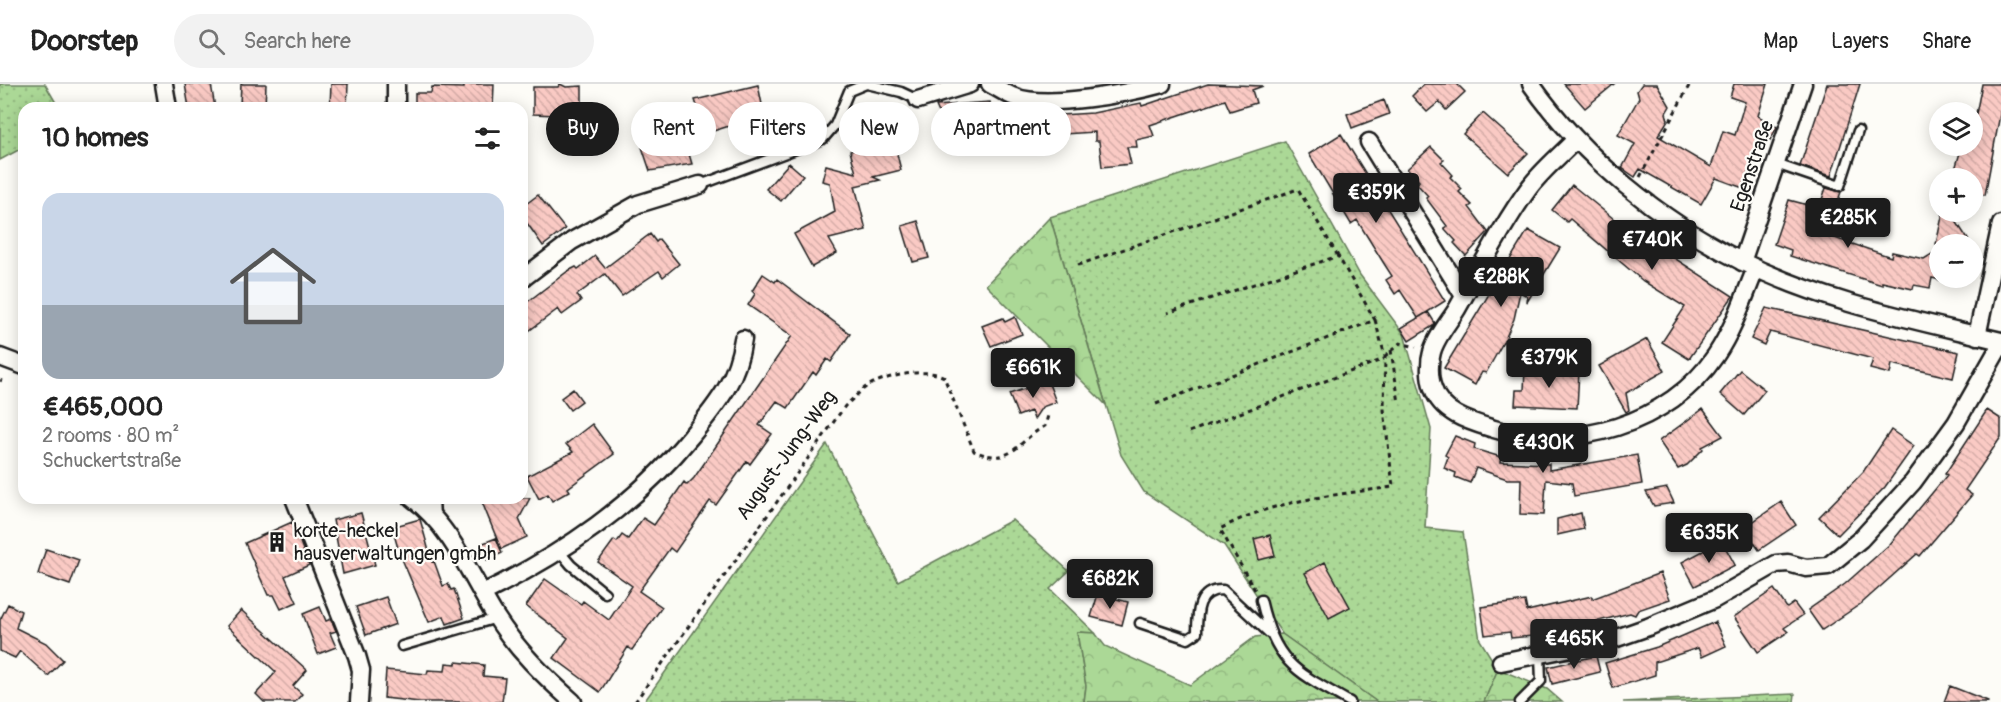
<!DOCTYPE html>
<html lang="en">
<head>
<meta charset="utf-8">
<style>
  :root { --surface:#fff; --page:#f2f2f2; --text:#222; --muted:#767676; --line:#e0e0e0; --accent:#1c1c1c }
  body { margin:0; font-family:Pangolin,sans-serif; background:var(--page); color:var(--text); height:100vh; display:flex; flex-direction:column; font-size:22px; white-space:nowrap }
  * { box-sizing:border-box; margin:0 }
  p { font-size:20px; color:var(--muted) }
  .icon { flex:none; width:33px; height:33px; fill:none; stroke:currentColor; stroke-width:2; stroke-linecap:round; stroke-linejoin:round }
  .map { position:relative; flex:1; overflow:hidden }
  .details { position:absolute; left:18px; top:18px; width:510px; height:402px; display:flex; flex-direction:column; background:var(--surface); border-radius:18px; box-shadow:0 3px 15px #0003 }
  .details>* { flex:none }
  .guide { position:absolute; left:546px; top:18px; width:570px; height:54px; display:flex; gap:12px }
  .controls { position:absolute; left:1929px; top:18px; display:grid; gap:12px }
  .controls a { display:grid; place-items:center; width:54px; height:54px; border-radius:50%; background:var(--surface); box-shadow:0 3px 15px #0003; font-size:30px }
  .price { position:absolute; translate:-50% -51px; padding:0 14px; border-radius:6px; background:var(--accent); color:#fff; font-size:20px; line-height:39px; filter:drop-shadow(0 2px 3px #0008) }
  .price::after { content:''; position:absolute; left:50%; top:36px; width:18px; height:14px; margin-left:-9px; background:inherit; clip-path:polygon(0 0,100% 0,50% 100%) }
  .price.active { background:#222; color:#fff }
  ul { padding:0; list-style:none }
  li { display:grid; align-content:center; gap:12px; height:318px; padding:0 24px }
  li+li { border-top:2px solid var(--line) }
  li span { display:grid; place-items:center; height:186px; border-radius:18px; color:#555 }
  li>.icon { margin-inline-start:auto }
  span .icon { width:108px; height:108px; fill:#fffc; stroke-width:1 }
  li b { font-size:26px }
  h2 { display:flex; justify-content:space-between; align-items:center; height:72px; padding:0 24px; font-size:26px }
  .tag { padding:0 21px; border-radius:27px; background:var(--surface); box-shadow:0 3px 15px #0003; font-size:21px; line-height:54px }
  .tag.active { background:var(--accent); color:#fff }
  header { display:flex; align-items:center; gap:36px; box-sizing:border-box; height:84px; padding:0 30px; background:var(--surface); border-bottom:2px solid var(--line) }
  header strong { font-size:28px }
  nav { display:flex; gap:33px; margin-inline-start:auto; font-size:21px }
  .search { width:420px; height:54px; background:var(--page); display:flex; align-items:center; gap:15px; box-sizing:border-box; padding:0 21px; border-radius:33px; color:var(--muted); font-size:22px }
  .map>svg:first-child { display:block }
  .grass { fill:url(#grass-dots); stroke:#647a59; stroke-width:1.5 }
  .forest { fill:url(#forest-crowns); stroke:#647a59; stroke-width:1.5 }
  .building { fill:url(#building-back-hatch); stroke:#1c1c1c; stroke-width:1.5 }
  .lines { fill:none; stroke-linecap:round; stroke-linejoin:round }
  .service-casing { stroke:#1c1c1c; stroke-width:13 }
  .minor-casing { stroke:#1c1c1c; stroke-width:21 }
  .path { stroke:#1c1c1c; stroke-width:3; stroke-dasharray:4.5 4.5; stroke-linecap:butt }
  .service { stroke:#fdfcf7; stroke-width:8 }
  .minor { stroke:#fdfcf7; stroke-width:16 }
  .labels { text-anchor:middle; dominant-baseline:central; stroke-width:4.5; stroke-linejoin:round; paint-order:stroke }
  .street-label { font-size:20px; fill:#1c1c1c; stroke:#fdfcf7 }
  .poi-label { font-size:20px; fill:#1c1c1c; stroke:#fdfcf7; text-anchor:start }
</style>
</head>
<body>
<header>
<strong>Doorstep</strong>
<div class="search"><svg class="icon" aria-label="search" viewBox="0 0 24 24"><circle cx="10" cy="10" r="6"/><path d="M15 15l6 6"/></svg>Search here</div>
<nav><a>Map</a><a>Layers</a><a>Share</a></nav>
</header>
<div class="map">
<svg width="2001" height="618" viewBox="0 0 2001 618">
  <defs>
    <pattern id="grass-dots" width="8" height="8" patternUnits="userSpaceOnUse" patternTransform="scale(1.5)"><rect width="8" height="8" fill="#abd896"/><path d="M2 2h.1M6 6h.1" fill="none" stroke="#93b981" stroke-width="1.8" stroke-linecap="round"/></pattern>
    <pattern id="forest-crowns" width="20" height="18" patternUnits="userSpaceOnUse" patternTransform="scale(1.5)"><rect width="20" height="18" fill="#abd896"/><path d="M2 6a3 3 0 1 1 6 0M12 15a3 3 0 1 1 6 0" fill="none" stroke="#93b981"/></pattern>
    <pattern id="building-back-hatch" width="6" height="6" patternUnits="userSpaceOnUse" patternTransform="scale(1.5)"><rect width="6" height="6" fill="#facac4"/><path d="M-1 5l2 2M0 0l6 6M5-1l2 2" fill="none" stroke="#d6ada8"/></pattern>
  </defs>
  <rect width="100%" height="100%" fill="#fdfcf7"/>
  <filter id="ink" filterUnits="userSpaceOnUse"><feTurbulence type="fractalNoise" baseFrequency=".0167" numOctaves="2"/><feDisplacementMap in="SourceGraphic" scale="12" xChannelSelector="R" yChannelSelector="G"/><feConvolveMatrix kernelMatrix="1 2 1 2 8 2 1 2 1" color-interpolation-filters="sRGB"/></filter>
  <g filter="url(#ink)">
    <path class="grass" d="M0,0h45l14,24h-35v39l-24,13z
      M1285,57l75,134 44,59 27,95 -6,99 38,4 17,108 18,29 -14,33h-107l-95,-68 -58,-89 -80,-53 -23,-37 -71,-238z
      M827,360l71,137 114,-61 57,51 -19,18 45,44 -18,-1 9,54 -2,16h-440z
      M1795,610l-1,8h-171z"/>
    <path class="forest" d="M1050,133l56,188 -120,-120z
      M1077,548l18,1 10,13 85,39 65,-48 27,-3 95,68h-293l2,-16z
      M1498,585l49,20 15,13h-78z"/>
    <path class="building" d="M185,0h26l4,24h-26z
      M241,0h25l-1,23 -25,-2z
      M331,0h17l-1,23 -17,-1z
      M464,0h30l-1,24h-78v-15h16l1,-6 32,1z
      M560,0l6,3 16,-1v25h18v20l-18,-1v-14l-49,-2v-27h25z
      M1208,0l55,2 -11,4 4,13 -26,8 -5,-11 -75,25 4,11 -18,4 1,7h-10l4,17 -29,3 -3,-26h-4v-9l-81,5 -1,-23 31,-1v3l49,-3 48,-10 1,3z
      M1424,0h33l8,8 -19,18 -7,-8 -12,10 -15,-16z
      M1564,0h50l-29,24z
      M1642,0h15l13,22 -4,7 2,7 -10,16 53,31 12,-36 12,4 10,-33 -15,-5 4,-13h34l-10,32 19,11 -7,13 -9,-5 -18,53 -27,-10 -15,26 -61,-35 -5,8 -13,-9 13,-24 -17,-9 21,-37 -2,-7z
      M1827,0h33l-29,92 -31,-10z
      M1982,0h19v25l-16,86 -13,-3v-14l-19,-2 9,-30h10v-33l4,1z
      M758,1l7,34 -39,8 -38,12 -6,-26 16,-4 -3,-9z
      M1384,16l5,14 -37,14 -5,-14z
      M990,18l2,23 -29,3v-7l-20,1 -7,-16z
      M1483,29l45,40 -20,20 -45,-39z
      M778,45l5,16 -14,5 -5,-16z
      M892,50l9,36 -28,7 7,3 -25,6 11,44 -37,9 8,14 -25,14 -18,-33 41,-22 -5,-29 -8,-2 4,-16 30,8 -6,-22 15,-4 -2,-5z
      M1341,50l104,167 -27,17 -18,-28 -5,4 -9,-14 6,-4 -9,-14 -26,-42 -6,4 -42,-70z
      M685,57l7,23 -42,7 -8,-24 19,-5 1,5z
      M1431,63l13,13 -3,2 12,13 -3,2 12,12 -3,3 13,13 -3,2 19,25 -22,24 -12,-13 2,-2 -12,-13 3,-2 -21,-28 2,-2 -11,-12 2,-3 -12,-12z
      M789,79l14,12 -22,26 -15,-12z
      M1572,101l42,34 119,77 -44,63 -27,-17 23,-35 -42,-26 -73,-62 -3,3 -15,-12z
      M1826,104l15,4 -15,43 65,22 1,-5 32,7 16,-10v31l-8,-2 -2,10 -16,-3 -1,4 -31,-7v3l-92,-29 1,-6 -17,-6 15,-44 30,8z
      M538,111l27,34 -22,17 -21,-30v-9z
      M1871,118l16,5 -2,16 -19,-6z
      M1943,128h7l21,32h-35z
      M918,137l11,37 -16,4 -11,-36z
      M1528,146l32,18 -33,54 1,-12 -3,5 -5,-3 -6,27 -8,18 -20,36 -4,-1 -7,13 -31,-17z
      M650,150l6,8 3,-3 20,25 -16,13 -4,-6 -37,25 -17,-22 -28,21 4,6 -19,14 -4,-6 -36,27v-30l46,-35 8,-4 2,2 17,-13 10,12z
      M763,190l12,8 2,-3 73,55 -19,28 -4,-3 -11,16 -3,-3 -25,36 -11,-7 -18,24 13,9 -22,30 -3,-3 -31,44 -6,-4 -35,51 -5,-4 -31,43 23,16 -30,43 -4,-3 -28,45 -46,-34 14,-20 -42,-32 19,-27 36,25 2,-3 26,19 23,-34 -34,-24 16,-22 3,2 5,-7 6,4 15,-21 11,7 30,-43 3,3 7,-7 98,-142 -44,-31 7,-11 -3,-3z
      M1766,224l193,44 -6,26 -61,-14 -2,10 -20,-5 3,-10 -103,-27 -6,13 -13,-6z
      M1428,228l7,11 -2,3 -24,15 -8,-13z
      M1015,233l7,17 -31,12 -9,-20 21,-8 2,4z
      M1647,255l18,32 -39,22 3,17 -3,2 -27,-46z
      M1525,286l54,1 -2,37 -62,-3 1,-15h8z
      M1740,286l25,20 -21,25 -24,-21z
      M1048,297l8,21 -14,5 -8,12 -3,-8 -13,5 -9,-22z
      M573,305l9,12 -12,9 -9,-12z
      M1703,325l20,27 -21,11 1,2 -16,16 -9,4 -19,-28z
      M1987,326l14,9v18l-36,53 7,5 -52,61 -3,-2 -55,49 -40,27 -14,-20 37,-26 45,-40 57,-69 -2,-1z
      M592,340l22,30 -46,34 2,3 -18,10 -4,-7 -9,5 -12,-23 46,-24 -7,-8z
      M1891,346l23,16 -29,41 -47,48 -19,-18 44,-45z
      M1455,352l20,8 -1,5 27,8 -1,5 49,2v6l88,-15 5,29 -68,12 -2,-13 -26,-3 -2,35 -24,-1 1,-35h-14l-31,-11 -6,15 -15,-6 1,-4 -12,-5 4,-11 -3,-2z
      M1667,404l7,15 -20,3 -8,-14z
      M490,414h40l-11,21 8,18 -26,12 -19,-47z
      M1781,418l15,23 -37,25 -15,-22z
      M361,429l14,52 -32,9 -10,-54z
      M1581,429l3,16 -27,6v-16z
      M420,435l12,43 2,-1 9,25 5,-2 3,6 3,-1 10,29 -17,6 -3,-8 -15,6 -30,-70 -7,-25z
      M292,438l17,43 -24,11 12,26 -16,7 -7,-14h-6l-23,-52z
      M1270,451l5,21 -16,4 -5,-21z
      M496,454l6,15 -15,7 -6,-16z
      M1722,457l13,24 -40,21 -13,-24z
      M46,465l33,11 -9,25 -32,-11z
      M1325,478l25,45 -21,11 -24,-45z
      M1660,489l10,26 -32,11 -3,5 -5,-2 -86,22 -33,3 -1,-6 -25,3 -4,-28 44,-6 2,10 65,-15v3z
      M1774,505l13,19 7,-5 9,12 -19,13 4,4 -30,20 -24,-35z
      M1098,510l30,8 -6,23 -31,-8z
      M386,513l10,27 -30,11 -10,-28z
      M8,520l13,7 -5,17 30,15 17,17 -15,16 -28,-25 -5,7 -15,-7v-31z
      M320,523l6,14 5,-2 5,12 -6,2 6,14 -18,7 -15,-40z
      M241,526l66,60 -14,16 9,8 -7,8h-31l-8,-8 20,-22 -49,-46z
      M1715,538l11,24 -24,11 -4,-9 -43,14v13l-42,13 -8,-25 52,-16z
      M1596,572l4,16 -48,12 -4,-17z
      M456,578l28,3 -1,11 22,2 -3,24h-82l-36,-4 2,-28 41,4 1,-4 17,1 1,-8 10,1z
      M1950,602l38,15v1h-44z"/>
    <g class="lines">
      <g class="service-casing">
        <path id="service" d="M867,0l34,8 17,8
          M1776,80l64,22 18,-55
          M700,101l123,-46 12,-14 14,-34 17,-7
          M434,414l1,19
          M560,468l11,13 34,28
          M1261,516c15,64 34,71 89,102
          M1140,539l48,16 9,-6c0,-20 0,-44 26,-43l46,43
          M402,562l95,-28
          M1520,618l21,-21 -1,-26"/>
      </g>
      <g class="minor-casing">
        <path id="minor" d="M164,0l4,24
          M990,0c8,4 16,10 25,13 32,12 114,-4 147,-13
          M1531,0c53,75 129,136 210,177 80,41 173,59 260,80
          M918,16l52,-16
          M396,24v-24
          M1576,55c-15,16 -34,31 -47,49 -27,37 -49,81 -72,121 -8,13 -21,28 -25,43 -3,10 -3,26 1,36 8,26 38,34 61,41 78,24 176,-5 222,-74 18,-27 28,-58 40,-87
          M1369,58l95,154
          M1742,178l61,-178
          M522,195l50,-38 66,-37 62,-19
          M1977,252l24,-112
          M0,273l24,9
          M294,414l63,158 4,14 -2,32
          M412,414c39,28 59,79 84,119 21,33 48,59 77,85
          M483,509c80,-39 152,-88 209,-158 26,-32 45,-54 51,-96
          M1501,578l110,-22 37,-13 67,-28 61,-35 12,-1 18,5 22,-2 33,-27 52,-57 43,-59 45,-79"/>
      </g>
      <path class="path" d="M1640,93l50,-93
        M1078,181l220,-76 40,67
        M1391,266l8,53
        M1385,272l15,-13 16,4
        M0,296l2,1
        M1156,320l219,-84 -37,-64 -171,57
        M1189,348l195,-73
        M1255,506l-35,-61c52,-29 115,-34 173,-42l-9,-78 1,-53 -10,-36
        M635,618l210,-296c7,-6 14,-14 21,-19 17,-11 61,-20 78,-10l30,74c39,16 40,-8 71,-25l4,-14"/>
      <use href="#service" class="service"/>
      <use href="#minor" class="minor"/>
    </g>
  </g>
  <defs>
    <g id="building-bare" transform="scale(1.62)"><path d="M-4-6H4V6H1V3H-1V6H-4ZM-2.5-4.3h1.7v1.8h-1.7ZM.8-4.3h1.7v1.8H.8ZM-2.5-1h1.7V.8h-1.7ZM.8-1h1.7V.8H.8Z" fill="#1c1c1c" stroke="#fdfcf7" stroke-width="2.5" paint-order="stroke"/></g>
  </defs>
  <g fill-rule="evenodd">
    <use href="#building-bare" x="277" y="458"/>
  </g>
  <g class="labels">
    <g class="street-label">
      <text transform="translate(1752 82) rotate(-71)">Egenstraße</text>
      <text transform="translate(786 371) rotate(-54)">August-Jung-Weg</text>
    </g>
    <g class="poi-label">
      <text x="294" y="446">korte-heckel<tspan x="294" dy="23">hausverwaltungen gmbh</tspan></text>
    </g>
  </g>
</svg>
<div class="controls">
<a><svg class="icon" aria-label="layers" viewBox="0 0 24 24"><path d="M12 4l9 5-9 5-9-5zM3 14l9 5 9-5"/></svg></a>
<a>+</a>
<a>−</a>
</div>
<b class="price" style="left:1376px;top:140px">€359K</b>
<b class="price" style="left:1848px;top:165px">€285K</b>
<b class="price" style="left:1652px;top:187px">€740K</b>
<b class="price" style="left:1501px;top:224px">€288K</b>
<b class="price" style="left:1549px;top:305px">€379K</b>
<b class="price" style="left:1033px;top:315px">€661K</b>
<b class="price" style="left:1543px;top:390px">€430K</b>
<b class="price" style="left:1709px;top:480px">€635K</b>
<b class="price" style="left:1110px;top:526px">€682K</b>
<b class="price active" style="left:1574px;top:586px">€465K</b>
<div class="guide">
<a class="tag active">Buy</a>
<a class="tag">Rent</a>
<a class="tag">Filters</a>
<a class="tag">New</a>
<a class="tag">Apartment</a>
</div>
<section class="details">
<h2>10 homes<svg class="icon" aria-label="filters" viewBox="0 0 24 24"><path d="M4 7h16M4 17h16"/><circle cx="9" cy="7" r="2"/><circle cx="15" cy="17" r="2"/></svg></h2>
<ul>
<li><span style="background:linear-gradient(#c9d6e8 60%,#9aa5b1 0)"><svg class="icon" aria-label="home" viewBox="0 0 24 24"><path d="M3 11l9-7 9 7M6 9v11h12V9"/></svg></span><div><b>€465,000</b><p>2 rooms · 80 m²</p><p>Schuckertstraße</p></div></li>
</ul>
</section>
</div>
</body>
</html>
